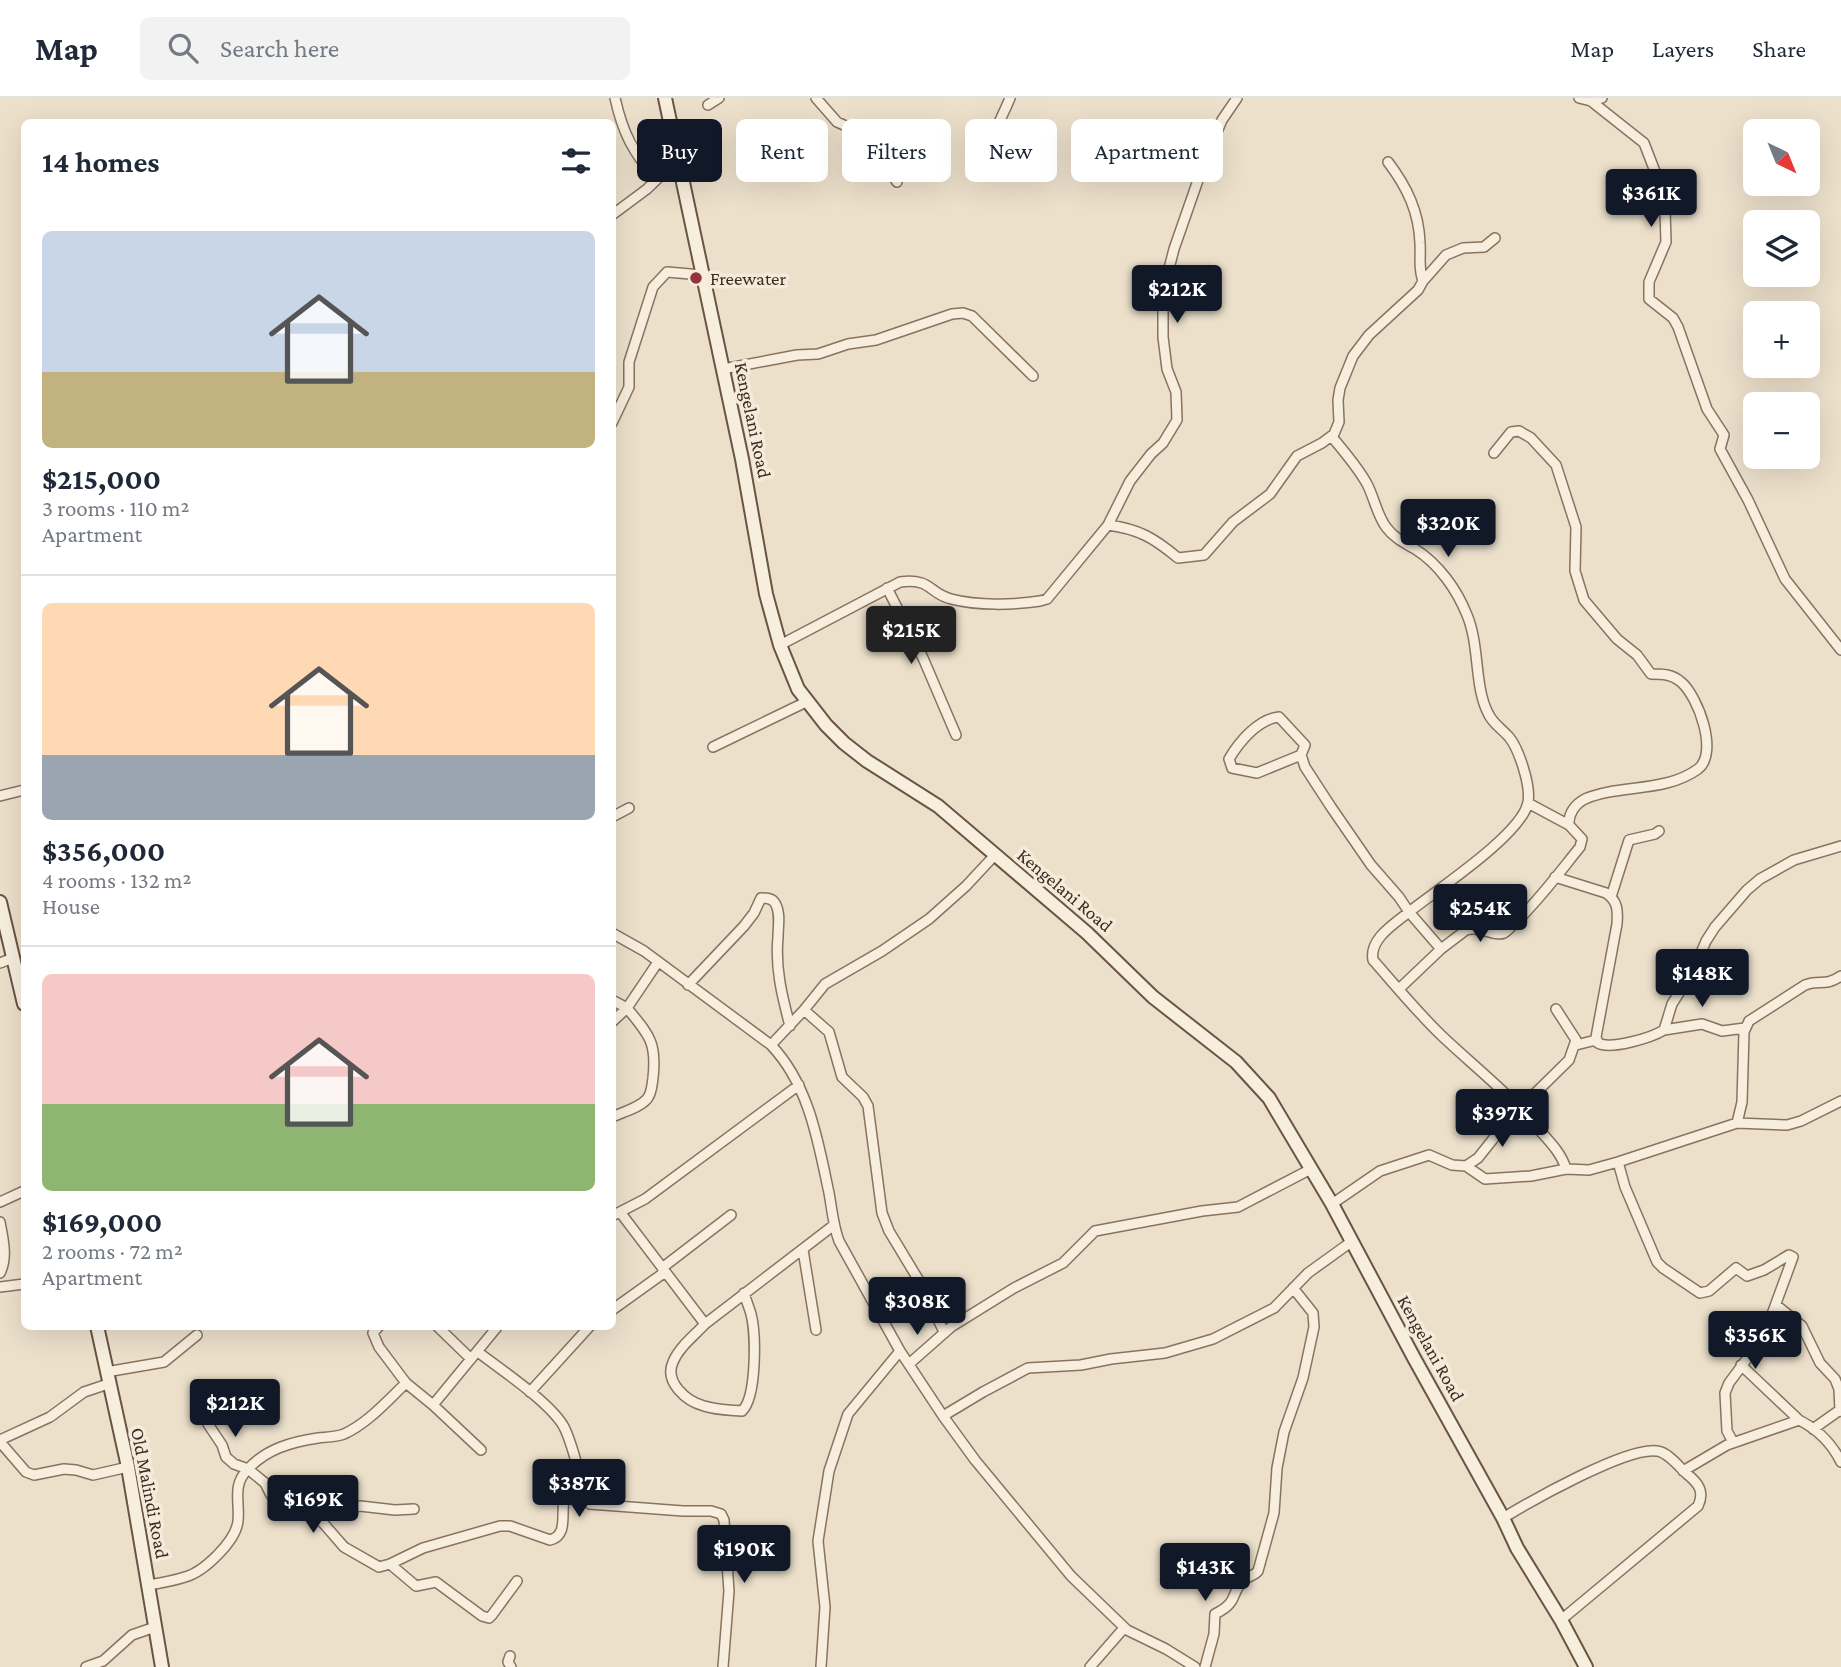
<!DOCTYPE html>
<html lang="en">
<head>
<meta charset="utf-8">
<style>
  :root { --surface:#fff; --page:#f2f2f3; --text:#1f2937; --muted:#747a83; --line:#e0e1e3; --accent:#111827 }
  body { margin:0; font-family:"Crimson Pro",serif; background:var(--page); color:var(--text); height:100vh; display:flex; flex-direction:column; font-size:26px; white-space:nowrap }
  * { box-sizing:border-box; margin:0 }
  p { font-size:23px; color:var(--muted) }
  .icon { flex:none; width:38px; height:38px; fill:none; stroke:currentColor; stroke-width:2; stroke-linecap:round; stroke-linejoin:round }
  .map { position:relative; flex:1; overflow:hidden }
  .sheet { position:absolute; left:21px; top:21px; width:595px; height:1211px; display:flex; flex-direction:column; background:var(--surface); border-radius:10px; box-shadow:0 7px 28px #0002 }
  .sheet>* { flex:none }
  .hud { position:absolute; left:637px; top:21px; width:665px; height:63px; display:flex; gap:14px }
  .needle { width:46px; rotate:137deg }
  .controls { position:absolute; left:1743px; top:21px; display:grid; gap:14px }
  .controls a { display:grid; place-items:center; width:77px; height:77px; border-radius:10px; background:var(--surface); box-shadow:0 7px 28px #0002; font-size:35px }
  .price { position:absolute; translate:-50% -60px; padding:0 16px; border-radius:7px; background:var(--accent); color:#fff; font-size:23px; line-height:46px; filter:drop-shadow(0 2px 4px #0008) }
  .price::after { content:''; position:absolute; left:50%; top:42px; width:21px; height:16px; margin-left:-10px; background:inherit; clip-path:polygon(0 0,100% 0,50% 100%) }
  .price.on { background:#222; color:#fff }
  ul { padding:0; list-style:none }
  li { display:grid; align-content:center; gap:14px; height:371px; padding:0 21px }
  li+li { border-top:2px solid var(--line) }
  li span { display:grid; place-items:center; height:217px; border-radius:10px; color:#555 }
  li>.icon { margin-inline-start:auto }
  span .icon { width:126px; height:126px; fill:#fffc; stroke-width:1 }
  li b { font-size:30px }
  h2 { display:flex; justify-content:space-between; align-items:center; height:84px; padding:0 21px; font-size:30px }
  .chip { padding:0 24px; border-radius:10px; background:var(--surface); box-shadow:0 7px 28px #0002; font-size:24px; line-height:63px }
  .chip.on { background:var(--accent); color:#fff }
  header { display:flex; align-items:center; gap:42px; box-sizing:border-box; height:98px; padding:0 35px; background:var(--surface); border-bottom:2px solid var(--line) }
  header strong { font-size:33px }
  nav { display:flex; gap:38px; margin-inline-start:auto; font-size:24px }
  .search { width:490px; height:63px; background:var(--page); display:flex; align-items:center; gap:18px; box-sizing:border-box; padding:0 24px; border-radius:10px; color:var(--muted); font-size:26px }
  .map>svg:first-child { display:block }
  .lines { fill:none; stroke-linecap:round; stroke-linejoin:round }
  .street-casing { stroke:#887360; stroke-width:12 }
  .secondary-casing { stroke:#6a5443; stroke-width:16 }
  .street { stroke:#f7eede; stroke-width:9 }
  .secondary { stroke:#f7eede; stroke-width:12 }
  .poi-dot { fill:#943339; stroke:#f4ebda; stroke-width:2.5 }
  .labels { text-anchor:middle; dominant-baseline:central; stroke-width:7; stroke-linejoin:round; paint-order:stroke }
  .poi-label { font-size:19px; fill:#3a2c22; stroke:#f4ebda; text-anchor:start }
  .street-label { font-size:19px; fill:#3a2c22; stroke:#f4ebda }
</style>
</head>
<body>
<header>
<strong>Map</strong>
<div class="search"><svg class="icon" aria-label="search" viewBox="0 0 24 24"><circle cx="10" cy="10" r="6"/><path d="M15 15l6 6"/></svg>Search here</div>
<nav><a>Map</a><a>Layers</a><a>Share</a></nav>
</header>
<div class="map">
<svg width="1841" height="1569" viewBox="0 0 1841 1569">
  <rect width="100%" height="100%" fill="#ece0cb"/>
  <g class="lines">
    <g class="street-casing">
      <path id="street" d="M615,0c8,36 18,54 41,81
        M816,0l21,24 20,9 17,18 23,33
        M1579,0l12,3 11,-3
        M1591,3l53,42 12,31 9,36 1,32 -17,40v17l24,19 5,9 29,82 17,26 -4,14 28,51 37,79 56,71
        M708,7l11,-7
        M874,51l22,-17 17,-6
        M1388,64c19,25 31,50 32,81 1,14 -2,25 3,38
        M994,77c-14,-23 7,-54 16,-77
        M612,117l35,-26 31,-30
        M723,271l74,-14 21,-1 30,-10 28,-4 76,-26 11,-1 9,3 61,60
        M612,325l17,-36v-25l24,-75 14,-15 35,3
        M1494,355l17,-21 8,-1 12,7 25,27 20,62 -1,44 9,29 33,39 20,16 14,19c11,0 21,0 30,8 17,14 38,71 17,87 -33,24 -78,15 -113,30 -10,5 -17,15 -16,26
        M1108,427c31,4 46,13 70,33l26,-3 29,-33 37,-28 27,-38 25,-13 12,-9 5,-12 -1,-22 2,-12 13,-32 16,-21 49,-45 5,-9 23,-26 17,-7 21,-1 11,-9
        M887,490l36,70 33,77
        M780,547l120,-63c32,-4 28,11 51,17 27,7 62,6 89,2l7,-2 5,-6 56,-68 22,-44 21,-27 12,-11 14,-23 -1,-28 -9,-23 -4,-32v-45l11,-43 30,-86 18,-43 15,-22
        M713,649l93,-45
        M1301,657l-44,18 -25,-5 -3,-9c10,-17 29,-40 50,-42l26,28 -4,10 4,12 26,40 40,58 28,32 10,15c26,-21 114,-78 119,-110 3,-16 -9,-53 -19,-65 -7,-8 -17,-14 -21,-24 -14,-27 -8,-67 -21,-98 -10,-25 -28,-51 -52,-66 -10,-6 -21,-11 -29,-22 -9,-12 -12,-30 -19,-43 -8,-15 -24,-34 -35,-47
        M0,698l24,-6
        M612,719l17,-9
        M1555,779l51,16c12,8 12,18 11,31l-21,113 2,6c12,7 53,-5 66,-13l8,-26 22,-35 12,-28 9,-14 32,-37 13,-11 34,-19 47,-14
        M1611,799l18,-57 26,-6 4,-3
        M612,835l32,18 127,94c38,40 47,96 58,148 3,16 4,32 10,48l61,110 43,65 32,44 96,116 56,54 39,19 29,18
        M1441,851l-32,-37c-15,12 -40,27 -36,48 22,25 44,52 69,76 35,33 69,59 100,97 10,11 20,22 24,36
        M0,865l13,-5
        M688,887l56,-59 10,-13 7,-15c5,0 11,0 14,5 6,10 3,23 3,34 -3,31 4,59 12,89
        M1399,891l42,-40 25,-19c14,-5 27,7 38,3 4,-2 8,-8 12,-11 24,-23 43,-49 64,-75l2,-8 -13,-14 -41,-22
        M612,902l15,8 -15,14
        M804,912l25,22 13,45 21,20 5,9 14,107 7,18 32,53 23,48
        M1664,932l38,-6 20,7 23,-3
        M771,947l33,-35 21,-26 57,-33 47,-32 37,-33 28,-30
        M1576,947l20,-5
        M612,1019c11,-5 27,-9 35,-18 5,-6 5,-15 6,-21 4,-36 -4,-43 -26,-70l31,-46
        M1737,1025l5,-21 2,-70 5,-11 56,-36c14,-6 20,2 36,-9
        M1618,1064l7,25 32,75 6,6 37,25 9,-2 27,-23 11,8 17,-6 25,-15 4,2 -29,79 -35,47 -4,10 2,38 6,11
        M1466,1068l19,13 46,-3 35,-7 23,1 29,-8 119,-39 50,2 14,-4 40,-20
        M0,1104l24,-11
        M1332,1106l48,-33 49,-16 23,10 14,1 12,-8 31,-39 60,-59 7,-20 -20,-31
        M620,1114l85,112 129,-99
        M612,1118l33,-17 154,-114
        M0,1124c3,17 8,35 0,51
        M803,1152l13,80
        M662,1170l69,-53
        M0,1189l24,-3
        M1776,1207l26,21 18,37 15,16 4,10 1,22
        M612,1212l53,-38
        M705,1226c-11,12 -26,23 -32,38 -9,20 13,39 31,44 12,4 26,4 38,5 15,-14 14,-78 9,-97 -2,-7 -5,-14 -7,-21
        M379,1228l-6,7 6,14 27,36 27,22 65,-79
        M437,1228l34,33
        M478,1254c22,17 73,51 86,75 10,20 16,51 22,73l4,4 93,7h28l10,3 3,6 5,71 -6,76
        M909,1266l42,-37 63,-39 49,-25 32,-32 107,-20 36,-4 73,-38
        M1741,1267l58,55
        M106,1274l58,-10 33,-27
        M530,1294l60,-66
        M433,1307l48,45
        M943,1318l40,-24 45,-24 53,-3 30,-6 54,-6 48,-14 61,-31 34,-35 43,-31
        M208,1326l14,21 4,12 8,7 14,5 17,14 6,12 23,3 30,26 20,23 35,20 11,-3 33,-16 77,-22h10l40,14c18,-4 11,-26 14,-39l17,-19
        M1813,1331l24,-17 4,-1
        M0,1342l50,-23 34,-25 24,-8
        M0,1344l26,30 8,3 30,-6 12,1 17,5 35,-8
        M1683,1373l44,-26 72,-25c18,9 33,24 42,42
        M315,1418l45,-10 35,4 19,-1
        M1503,1420c28,-17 125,-72 154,-67 11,1 22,16 30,23 11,9 18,17 11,32l-137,114
        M390,1466l26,22 20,-4 46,34 7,2 3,-3 25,-34
        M148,1487c13,-2 25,-4 37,-8 19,-5 51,-36 53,-56 2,-19 -6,-35 9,-51 19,-21 44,-28 71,-32 9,-1 18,-1 26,-4 24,-11 43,-33 62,-51
        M510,1558l-2,6 3,5
        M86,1569l17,-6 29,-26 23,-8
        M821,1569l4,-60 -7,-66 11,-70 19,-57 52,-63
        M1090,1569l34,-39
        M1205,1569l9,-33 1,-20c25,-12 15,-22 29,-34 4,-4 10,-4 14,-9l16,-58 3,-45 7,-36 19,-54 11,-51 -1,-14 -20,-25"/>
    </g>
    <g class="secondary-casing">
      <path id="secondary" d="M665,0l77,361 24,135 14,51 18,44 28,36 18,18 23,18 71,45 149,127 66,64 83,65 33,36 63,106 82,154 89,160 14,30 44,72 25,47
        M0,804l24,102
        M97,1228l31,141 34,200"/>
    </g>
    <use href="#street" class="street"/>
    <use href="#secondary" class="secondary"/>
  </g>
  <circle class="poi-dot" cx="696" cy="180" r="7"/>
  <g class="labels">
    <g class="poi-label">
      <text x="710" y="180">Freewater</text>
    </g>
    <g class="street-label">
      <text transform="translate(753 322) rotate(78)">Kengelani Road</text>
      <text transform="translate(1065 792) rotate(40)">Kengelani Road</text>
      <text transform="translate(1431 1250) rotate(61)">Kengelani Road</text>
      <text transform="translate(150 1395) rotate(79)">Old Malindi Road</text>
    </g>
  </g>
</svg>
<div class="controls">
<a><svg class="needle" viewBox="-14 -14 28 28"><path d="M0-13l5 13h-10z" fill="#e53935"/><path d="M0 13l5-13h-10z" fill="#747a83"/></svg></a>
<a><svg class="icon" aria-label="layers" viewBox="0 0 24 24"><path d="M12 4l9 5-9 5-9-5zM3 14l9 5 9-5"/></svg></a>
<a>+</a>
<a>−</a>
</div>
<b class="price" style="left:1651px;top:131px">$361K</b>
<b class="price" style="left:1177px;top:227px">$212K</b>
<b class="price" style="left:1448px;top:461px">$320K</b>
<b class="price on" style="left:911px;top:568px">$215K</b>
<b class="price" style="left:1480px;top:846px">$254K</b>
<b class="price" style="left:1702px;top:911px">$148K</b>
<b class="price" style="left:1502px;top:1051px">$397K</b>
<b class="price" style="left:917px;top:1239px">$308K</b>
<b class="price" style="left:1755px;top:1273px">$356K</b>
<b class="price" style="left:235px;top:1341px">$212K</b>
<b class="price" style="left:579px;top:1421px">$387K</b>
<b class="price" style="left:313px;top:1437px">$169K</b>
<b class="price" style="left:744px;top:1487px">$190K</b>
<b class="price" style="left:1205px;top:1505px">$143K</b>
<div class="hud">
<a class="chip on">Buy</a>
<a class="chip">Rent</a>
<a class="chip">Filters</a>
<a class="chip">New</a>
<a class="chip">Apartment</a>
</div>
<section class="sheet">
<h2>14 homes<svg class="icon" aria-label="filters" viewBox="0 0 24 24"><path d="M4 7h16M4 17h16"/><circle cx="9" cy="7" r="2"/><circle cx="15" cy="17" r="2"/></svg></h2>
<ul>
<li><span style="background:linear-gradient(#c9d6e8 65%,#c2b280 0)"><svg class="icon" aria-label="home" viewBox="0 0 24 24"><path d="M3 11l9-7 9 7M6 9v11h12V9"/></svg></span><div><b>$215,000</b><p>3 rooms · 110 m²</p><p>Apartment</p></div></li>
<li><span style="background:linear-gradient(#ffd9b3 70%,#9aa5b1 0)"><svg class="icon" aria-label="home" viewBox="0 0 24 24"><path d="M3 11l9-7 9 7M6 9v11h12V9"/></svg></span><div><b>$356,000</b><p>4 rooms · 132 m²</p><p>House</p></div></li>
<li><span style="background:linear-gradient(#f6c9c9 60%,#8fb573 0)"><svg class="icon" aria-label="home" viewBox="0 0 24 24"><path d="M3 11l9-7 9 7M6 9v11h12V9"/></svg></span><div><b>$169,000</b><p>2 rooms · 72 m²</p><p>Apartment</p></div></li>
</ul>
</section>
</div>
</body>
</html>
